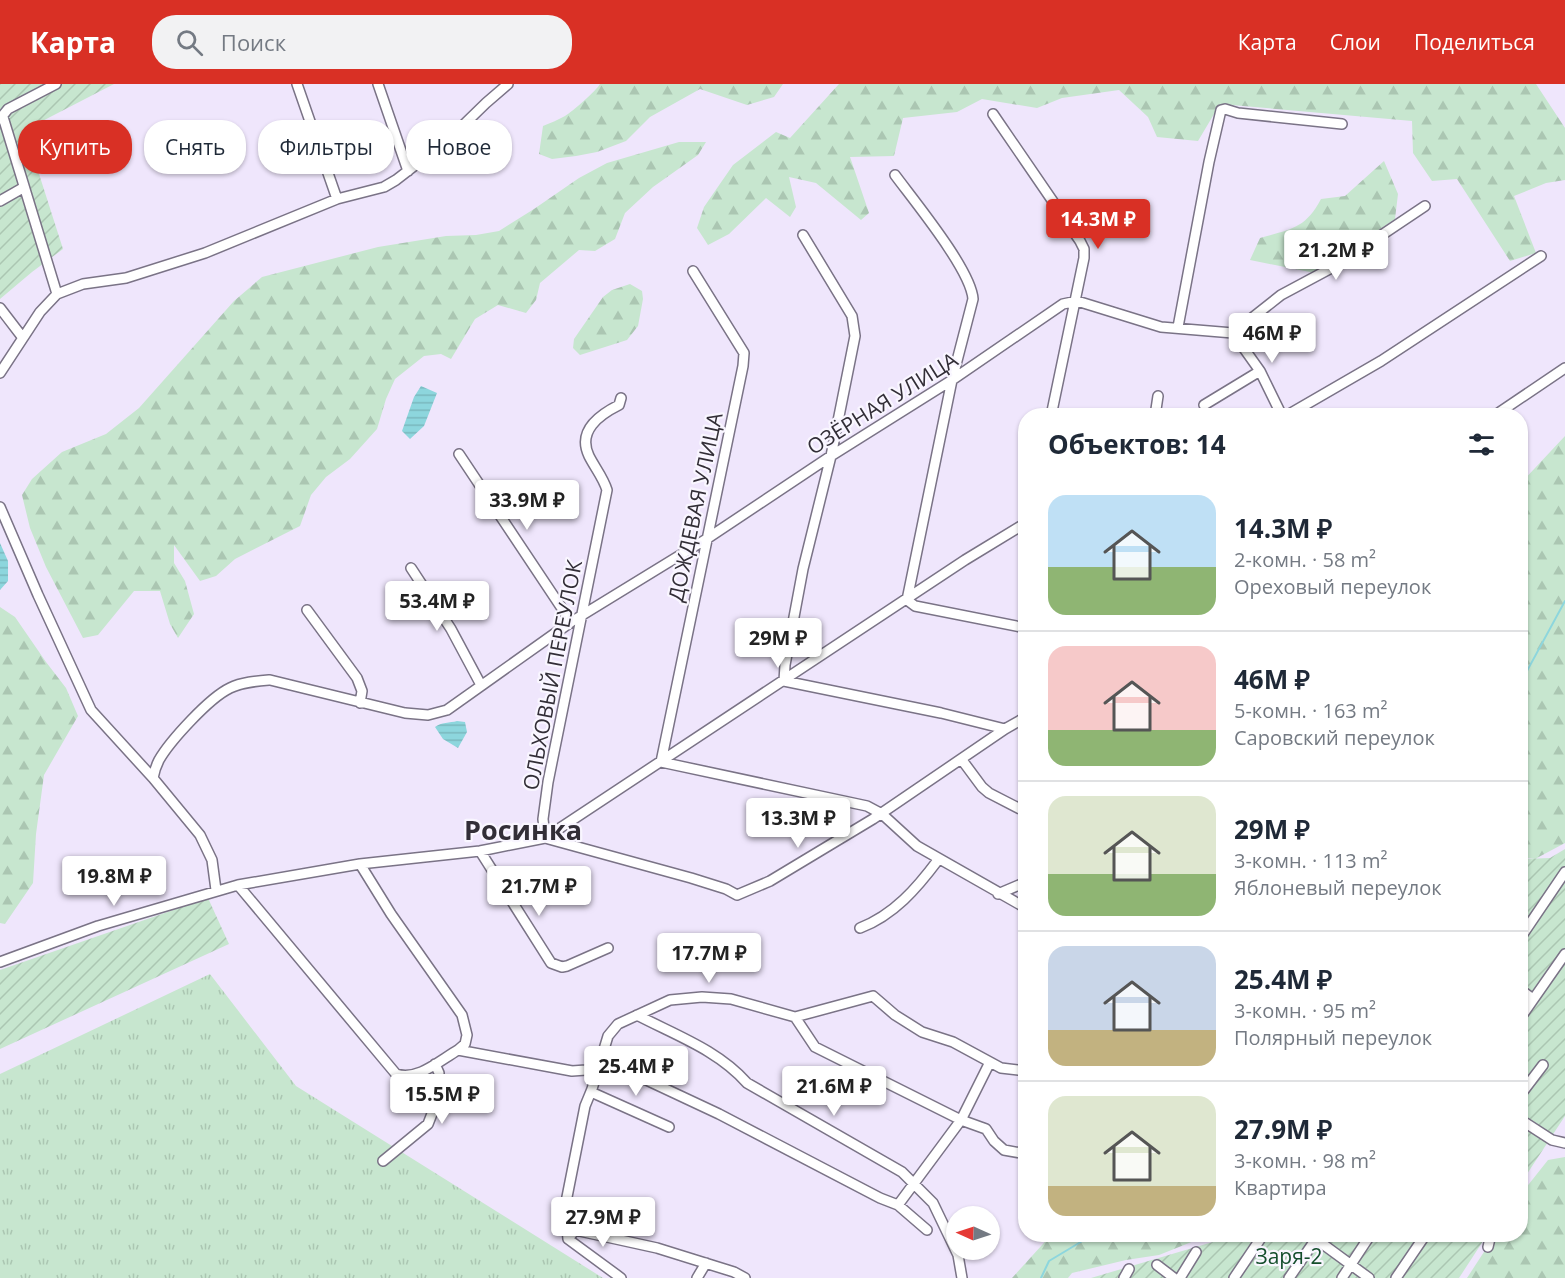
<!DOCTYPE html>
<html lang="ru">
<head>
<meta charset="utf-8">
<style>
  :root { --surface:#fff; --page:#f2f2f3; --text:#1f2937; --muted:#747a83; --line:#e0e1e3; --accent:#d93025 }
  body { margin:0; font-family:"Open Sans",sans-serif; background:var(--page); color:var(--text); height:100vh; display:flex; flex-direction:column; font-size:22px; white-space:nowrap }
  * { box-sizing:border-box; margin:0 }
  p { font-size:20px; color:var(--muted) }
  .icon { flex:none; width:33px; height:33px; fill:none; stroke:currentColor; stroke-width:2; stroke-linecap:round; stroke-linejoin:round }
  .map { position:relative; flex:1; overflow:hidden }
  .panel { position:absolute; left:1018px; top:324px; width:510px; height:834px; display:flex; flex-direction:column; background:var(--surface); border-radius:24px; box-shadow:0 2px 4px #0004 }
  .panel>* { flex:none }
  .banner { position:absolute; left:18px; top:36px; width:570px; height:54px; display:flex; gap:12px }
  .needle { width:39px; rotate:273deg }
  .fabs { position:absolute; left:946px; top:1122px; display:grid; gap:12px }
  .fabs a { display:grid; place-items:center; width:54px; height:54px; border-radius:50%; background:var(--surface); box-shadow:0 2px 4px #0004; font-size:30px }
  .price { position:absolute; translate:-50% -51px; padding:0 14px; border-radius:6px; background:#fff; color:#222; font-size:20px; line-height:39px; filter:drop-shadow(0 2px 3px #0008) }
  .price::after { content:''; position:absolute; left:50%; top:36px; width:18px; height:14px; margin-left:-9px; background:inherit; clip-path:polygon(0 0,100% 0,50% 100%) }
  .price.active { background:var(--accent); color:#fff }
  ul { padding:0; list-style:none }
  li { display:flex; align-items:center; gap:18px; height:150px; padding:0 30px }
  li+li { border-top:2px solid var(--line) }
  li span { display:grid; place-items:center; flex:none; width:168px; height:120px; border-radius:18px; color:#555 }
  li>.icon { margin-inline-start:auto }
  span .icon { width:72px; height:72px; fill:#fffc; stroke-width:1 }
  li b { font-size:26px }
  h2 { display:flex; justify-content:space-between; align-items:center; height:72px; padding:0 30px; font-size:26px }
  .chip { padding:0 21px; border-radius:24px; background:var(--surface); box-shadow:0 2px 4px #0004; font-size:21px; line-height:54px }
  .chip.active { background:var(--accent); color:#fff }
  header { display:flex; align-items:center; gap:36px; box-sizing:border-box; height:84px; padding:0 30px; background:var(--accent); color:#fff }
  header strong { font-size:28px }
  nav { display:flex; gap:33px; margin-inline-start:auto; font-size:21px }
  .search { width:420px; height:54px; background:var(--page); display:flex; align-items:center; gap:15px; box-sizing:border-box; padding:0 21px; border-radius:24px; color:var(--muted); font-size:22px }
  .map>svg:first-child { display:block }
  .grass { fill:url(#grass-tufts) }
  .forest { fill:url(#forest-firs) }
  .garden { fill:url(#garden-furrows) }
  .water { fill:url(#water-rules) }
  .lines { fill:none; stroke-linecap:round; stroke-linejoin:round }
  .stream { stroke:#8dd6dd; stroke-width:2 }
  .minor-casing { stroke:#7a7386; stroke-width:12 }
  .minor { stroke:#fff; stroke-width:9 }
  .labels { text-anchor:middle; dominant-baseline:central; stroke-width:4.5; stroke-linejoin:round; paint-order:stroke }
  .street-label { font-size:21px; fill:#322e37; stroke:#f9f6ff }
  .park-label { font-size:21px; fill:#154f2d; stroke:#f9f6ff }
  .district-label { font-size:27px; font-weight:bold; fill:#322e37; stroke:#f9f6ff }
</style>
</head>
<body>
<header>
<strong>Карта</strong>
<div class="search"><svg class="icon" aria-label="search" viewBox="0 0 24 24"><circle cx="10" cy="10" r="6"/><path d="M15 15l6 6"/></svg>Поиск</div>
<nav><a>Карта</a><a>Слои</a><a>Поделиться</a></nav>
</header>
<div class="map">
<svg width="1565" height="1194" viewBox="0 0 1565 1194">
  <defs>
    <pattern id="grass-tufts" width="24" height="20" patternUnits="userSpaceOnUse" patternTransform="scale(1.5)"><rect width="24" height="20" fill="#c7e6cf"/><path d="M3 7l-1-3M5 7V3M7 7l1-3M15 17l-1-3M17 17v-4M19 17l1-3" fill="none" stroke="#abc6b2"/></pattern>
    <pattern id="forest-firs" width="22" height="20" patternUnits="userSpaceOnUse" patternTransform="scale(1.5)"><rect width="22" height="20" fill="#c7e6cf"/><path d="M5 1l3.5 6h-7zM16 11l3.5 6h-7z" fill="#abc6b2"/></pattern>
    <pattern id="garden-furrows" width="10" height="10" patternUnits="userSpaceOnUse" patternTransform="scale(1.5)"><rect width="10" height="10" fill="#c7e6cf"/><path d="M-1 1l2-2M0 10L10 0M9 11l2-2" fill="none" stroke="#abc6b2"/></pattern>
    <pattern id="water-rules" width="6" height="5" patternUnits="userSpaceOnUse" patternTransform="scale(1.5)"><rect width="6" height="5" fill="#8dd6dd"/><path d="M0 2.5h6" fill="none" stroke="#7ab8be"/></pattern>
  </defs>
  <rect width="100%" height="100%" fill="#efe6fc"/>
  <path class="grass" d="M210,890l86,112 307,192h-603v-204z"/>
  <path class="forest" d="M600,0h183l-9,13 -27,8 -47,-16 -50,28 -24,24 -29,11 -21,4 -24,3 -13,-5 4,-28c7,-3 15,-6 22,-10 7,-4 32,-26 35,-32z
    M839,0h697l29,44v52l-19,3 -32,13 22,57 -26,8 -53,-82 -25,2 -19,-28 -1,-32 -192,-17 -22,37 -41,-4 -9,-20 -29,-27 -57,8 -25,10 -55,-9 -25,13 -54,6 -9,38 -44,1 19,56 -8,7 -45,-37 -27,-6 7,30 -6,10 -24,-19 -37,36 -21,11 -11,-17 7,-21 29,-42 43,-33 14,6z
    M679,58h27l-8,13 -45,32 -28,26 -10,26 -20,12 -16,-1 -39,33 -4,17 -10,13 -28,-8 -23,14 -24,40 -10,-5 -17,2 -29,23 -9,20 -9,30 -27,30 -24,18 -15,18 -11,31 -65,33 -19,17 -16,5 -26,-36v18l11,18 9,33 -16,24 -8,-14 -10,-33h-26l-36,44 -15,3 -37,-71 -16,-39 -8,-33 10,-16 30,-27 44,-18 33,-26 95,-107 28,-24 116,-30 68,-11 30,-1 23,-4 35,-22 45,-31 28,-15z
    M1384,77l14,33 -3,25 -80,54 -65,-13 10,-22c31,-9 45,-9 61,-39l24,-3z
    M630,200l12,7 1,8 -5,27 -11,14 -47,15 -7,-7 1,-9 29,-42 9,-7z
    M1565,352v407l-30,16 -14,-2v-374z
    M0,523l15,10 31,45 20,26 12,28 -34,59 -8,59 -3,49 -28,41 -5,-1z
    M1565,1073v121h-98l28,-43 26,-1v-40l27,-34z
    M1052,1150h157v1l-50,20 -33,5 -54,13 -4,5h-56z"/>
  <path class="garden" d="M0,0h114l-89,46 38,119 -31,23 -32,27z
    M1565,765v267l-44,67v-324l29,-1z
    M208,814l21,46 -229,105v-79z
    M1224,1151h263l-28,43h-368l125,-37z"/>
  <path class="water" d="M421,302l16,7 -13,33 -14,13 -8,-8 12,-34z
    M0,459l8,18v20l-8,9z
    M457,637l8,1 2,10 -9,16 -15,-9 -8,-12c6,-5 15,-4 22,-6z"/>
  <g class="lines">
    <path class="stream" d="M1521,598l44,-81
      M1041,1194l8,-17 45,-27"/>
    <g class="minor-casing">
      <path id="minor" d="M297,0l40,115
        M378,0l30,87
        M993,30l87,127 4,8v9l-33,158
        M3,33l54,177
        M0,35l8,-10 48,-25
        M895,91c20,27 76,95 78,124l-21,81 -45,220 8,6 111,22
        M0,117l21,-12 4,1
        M803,151l49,81 3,20 -24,120 -28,113 -18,96 -1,16 157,32 64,16
        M693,187l51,82 -1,13 -82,396 206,44 15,8 35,32 109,62
        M0,224l23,30
        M1178,243l31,-165 12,-52 4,-1 13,4 104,11
        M1233,249l48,-38 56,-30 88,-59
        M1233,249l27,38 22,45
        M0,289l40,-61 17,-18 26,-10 43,-6 79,-25 132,-54 47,-12 12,-7 53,-41 37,-36 22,-19
        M1204,321l56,-34
        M1155,332l3,-20
        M1286,332l95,-55 160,-105
        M1494,332l71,-48
        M459,370l112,168
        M0,423l38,88 53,115 62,68
        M411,484l40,61 30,56
        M307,526l50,68 5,13 -2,12
        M962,676l20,27 7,6 37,19
        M545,754l146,40 35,11 11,6 33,-14 103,-62 132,-90 21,-12
        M545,754l-2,-19 5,-37 59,-292c-4,-13 -12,-22 -18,-34 -12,-25 10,-41 30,-51l2,-7
        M480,767l71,112 11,4 5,-1 41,-18
        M360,780l31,50 71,101 5,20 -2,9 -7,6
        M238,801l158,189c22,7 43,-13 62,-24l114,21 14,-1 12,-5 25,4 96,45 161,84 18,7 63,-85 29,-58
        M216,806l-4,-30 -12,-25 -47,-57c1,-6 3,-12 6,-18 11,-19 50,-62 71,-72 12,-6 27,-7 40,-8l135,33 23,2 19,-5 124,-88 137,-84 123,-82 121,-76 111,-76 14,-3 84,26 72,6
        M998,810l28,-12
        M860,844c34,-13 57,-40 78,-68
        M1521,853l44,-65
        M0,878l98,-36 140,-41 122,-21 120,-13 65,-13 420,-278 61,-37
        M1521,906l12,9
        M637,931c38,20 81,35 110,68l155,89 31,31 25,52 4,23
        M795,933l20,30 146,73 25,9 8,12 10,9 22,4
        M1521,933l44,-63
        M591,1008l78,35
        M1521,1010l22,-29
        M1521,1036l31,20 13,3
        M383,1077l45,-37 7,-18 4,-33 -4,-9
        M898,1121l29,25
        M1309,1150l60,44
        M568,1155l7,-9 82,18 77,24 11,6
        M1488,1163l3,-13
        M1157,1181l17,13
        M621,1194l-53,-39 -3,-32 20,-101 7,-17 16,-53 10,-12 52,-24 32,-3 29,2 64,18 78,-21 22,19 27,17 31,10 48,26 25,3
        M697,1194l9,-15
        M1124,1194l5,-9
        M1180,1194l16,-26
        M1234,1194l29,-43
        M1289,1194l29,-42
        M1342,1194l29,-44
        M1396,1194l30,-44"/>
    </g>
    <use href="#minor" class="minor"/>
  </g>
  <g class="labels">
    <g class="street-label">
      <text transform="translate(882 319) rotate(-32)">ОЗЁРНАЯ УЛИЦА</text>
      <text transform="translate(695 423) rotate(-78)">ДОЖДЕВАЯ УЛИЦА</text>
      <text transform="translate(552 591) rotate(-79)">ОЛЬХОВЫЙ ПЕРЕУЛОК</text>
    </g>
    <g class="park-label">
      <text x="1289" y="1172">Заря-2</text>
    </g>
    <g class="district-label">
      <text x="523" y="745">Росинка</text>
    </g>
  </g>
</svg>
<div class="fabs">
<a><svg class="needle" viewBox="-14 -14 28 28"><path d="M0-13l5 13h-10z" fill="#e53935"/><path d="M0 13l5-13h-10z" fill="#747a83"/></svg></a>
</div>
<b class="price active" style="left:1098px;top:166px">14.3M ₽</b>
<b class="price" style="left:1336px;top:197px">21.2M ₽</b>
<b class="price" style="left:1272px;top:280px">46M ₽</b>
<b class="price" style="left:527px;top:447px">33.9M ₽</b>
<b class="price" style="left:437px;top:548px">53.4M ₽</b>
<b class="price" style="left:778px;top:585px">29M ₽</b>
<b class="price" style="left:798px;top:765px">13.3M ₽</b>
<b class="price" style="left:114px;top:823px">19.8M ₽</b>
<b class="price" style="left:539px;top:833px">21.7M ₽</b>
<b class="price" style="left:709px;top:900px">17.7M ₽</b>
<b class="price" style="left:636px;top:1013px">25.4M ₽</b>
<b class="price" style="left:834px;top:1033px">21.6M ₽</b>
<b class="price" style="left:442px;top:1041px">15.5M ₽</b>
<b class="price" style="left:603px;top:1164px">27.9M ₽</b>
<div class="banner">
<a class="chip active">Купить</a>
<a class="chip">Снять</a>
<a class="chip">Фильтры</a>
<a class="chip">Новое</a>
</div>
<section class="panel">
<h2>Объектов: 14<svg class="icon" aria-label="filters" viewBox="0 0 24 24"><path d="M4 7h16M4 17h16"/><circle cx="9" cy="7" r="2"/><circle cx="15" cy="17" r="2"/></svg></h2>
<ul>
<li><span style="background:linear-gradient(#bfe0f5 60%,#8fb573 0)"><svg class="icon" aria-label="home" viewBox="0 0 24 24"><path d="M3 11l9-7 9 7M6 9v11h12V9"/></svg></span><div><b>14.3M ₽</b><p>2-комн. · 58 m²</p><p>Ореховый переулок</p></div></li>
<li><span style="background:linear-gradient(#f6c9c9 70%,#8fb573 0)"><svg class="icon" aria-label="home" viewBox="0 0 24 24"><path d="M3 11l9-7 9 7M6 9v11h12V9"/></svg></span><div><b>46M ₽</b><p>5-комн. · 163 m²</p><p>Саровский переулок</p></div></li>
<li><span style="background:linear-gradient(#dfe7d0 65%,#8fb573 0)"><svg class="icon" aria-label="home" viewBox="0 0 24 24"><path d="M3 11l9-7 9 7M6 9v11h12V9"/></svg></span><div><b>29M ₽</b><p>3-комн. · 113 m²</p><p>Яблоневый переулок</p></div></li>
<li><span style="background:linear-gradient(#c9d6e8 70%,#c2b280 0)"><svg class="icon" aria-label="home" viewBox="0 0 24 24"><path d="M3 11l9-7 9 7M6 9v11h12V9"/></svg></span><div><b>25.4M ₽</b><p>3-комн. · 95 m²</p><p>Полярный переулок</p></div></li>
<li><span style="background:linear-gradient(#dfe7d0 75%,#c2b280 0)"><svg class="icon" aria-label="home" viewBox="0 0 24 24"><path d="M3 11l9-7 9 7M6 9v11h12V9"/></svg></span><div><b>27.9M ₽</b><p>3-комн. · 98 m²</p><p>Квартира</p></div></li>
</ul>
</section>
</div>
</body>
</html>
